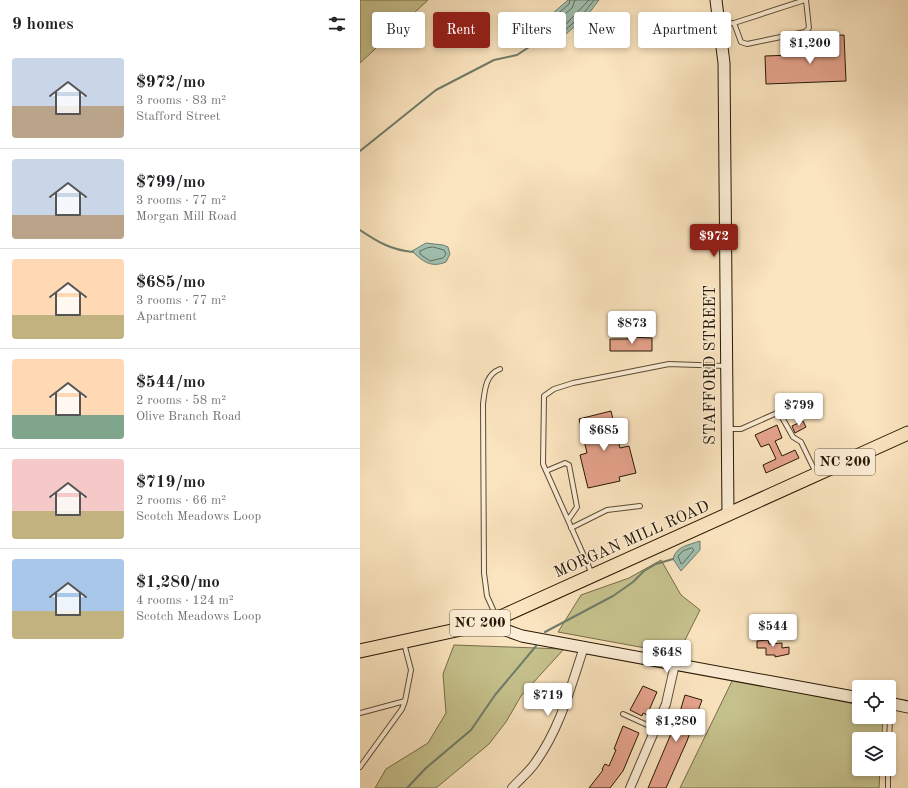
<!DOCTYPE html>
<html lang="en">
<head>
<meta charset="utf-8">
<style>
  :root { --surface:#fff; --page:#f6f6f6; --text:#202124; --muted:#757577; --line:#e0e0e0; --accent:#8f2418 }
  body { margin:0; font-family:"Old Standard TT",serif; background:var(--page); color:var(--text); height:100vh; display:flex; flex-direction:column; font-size:15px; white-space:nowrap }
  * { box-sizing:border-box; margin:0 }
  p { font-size:13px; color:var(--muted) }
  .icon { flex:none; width:22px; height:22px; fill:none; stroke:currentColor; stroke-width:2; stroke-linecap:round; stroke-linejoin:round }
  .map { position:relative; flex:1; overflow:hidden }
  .drawer { display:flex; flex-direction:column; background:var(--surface); width:360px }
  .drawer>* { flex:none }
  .guide { position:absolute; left:12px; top:12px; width:380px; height:36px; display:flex; gap:8px }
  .buttons { position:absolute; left:492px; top:680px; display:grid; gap:8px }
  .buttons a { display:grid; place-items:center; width:44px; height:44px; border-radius:4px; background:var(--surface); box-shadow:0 2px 6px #0003; font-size:20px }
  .price { position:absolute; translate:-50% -34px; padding:0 9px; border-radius:4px; background:#fff; color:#222; font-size:13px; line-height:26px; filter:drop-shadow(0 1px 2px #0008) }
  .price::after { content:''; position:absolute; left:50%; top:24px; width:12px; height:9px; margin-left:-6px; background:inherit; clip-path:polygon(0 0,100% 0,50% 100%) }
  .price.selected { background:var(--accent); color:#fff }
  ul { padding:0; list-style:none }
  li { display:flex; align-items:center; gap:12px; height:100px; padding:0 12px }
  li+li { border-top:1px solid var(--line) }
  li span { display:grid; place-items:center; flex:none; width:112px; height:80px; border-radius:4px; color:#555 }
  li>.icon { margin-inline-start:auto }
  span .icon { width:48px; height:48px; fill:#fffc; stroke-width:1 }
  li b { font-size:17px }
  h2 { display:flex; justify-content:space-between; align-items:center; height:48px; padding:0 12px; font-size:17px }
  .pill { padding:0 14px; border-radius:4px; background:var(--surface); box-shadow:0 2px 6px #0003; font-size:14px; line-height:36px }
  .pill.selected { background:var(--accent); color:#fff }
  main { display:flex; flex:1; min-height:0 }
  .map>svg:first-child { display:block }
  .green { fill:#c6c28d; stroke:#766c48 }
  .water { fill:#9fbfaf; stroke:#6f7c6b }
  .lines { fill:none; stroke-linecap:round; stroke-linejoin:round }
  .shore { stroke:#636b5a; stroke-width:1 }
  .stream { stroke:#6f7c6b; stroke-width:2 }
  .building { fill:#e6a38d; stroke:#271704 }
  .lane-casing { stroke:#5c4a33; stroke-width:6 }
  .street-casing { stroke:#5c4a33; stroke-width:10 }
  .secondary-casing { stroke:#271704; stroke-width:13 }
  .primary-casing { stroke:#271704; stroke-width:15 }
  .lane { stroke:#fceed6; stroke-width:4 }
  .street { stroke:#fceed6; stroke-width:8 }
  .secondary { stroke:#fceed6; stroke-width:11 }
  .primary { stroke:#fbe5c0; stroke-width:13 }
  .labels { text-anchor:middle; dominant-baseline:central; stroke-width:3; stroke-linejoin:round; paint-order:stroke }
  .shield { fill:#fceed6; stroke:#675843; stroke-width:1 }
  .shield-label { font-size:15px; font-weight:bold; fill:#271704 }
  .street-label { font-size:16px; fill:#271704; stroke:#fceed6 }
</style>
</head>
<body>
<main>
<section class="drawer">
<h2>9 homes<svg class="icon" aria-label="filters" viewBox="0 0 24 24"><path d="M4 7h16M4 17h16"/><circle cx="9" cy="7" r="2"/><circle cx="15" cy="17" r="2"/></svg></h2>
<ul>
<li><span style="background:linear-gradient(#c9d6e8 60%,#b9a48a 0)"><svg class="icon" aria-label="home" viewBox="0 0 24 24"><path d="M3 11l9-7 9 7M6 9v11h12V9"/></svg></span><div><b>$972/mo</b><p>3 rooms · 83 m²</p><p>Stafford Street</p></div></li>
<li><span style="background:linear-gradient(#c9d6e8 70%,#b9a48a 0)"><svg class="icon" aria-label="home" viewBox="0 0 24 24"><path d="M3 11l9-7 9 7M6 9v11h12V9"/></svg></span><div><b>$799/mo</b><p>3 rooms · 77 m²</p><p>Morgan Mill Road</p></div></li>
<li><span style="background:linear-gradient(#ffd9b3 70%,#c2b280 0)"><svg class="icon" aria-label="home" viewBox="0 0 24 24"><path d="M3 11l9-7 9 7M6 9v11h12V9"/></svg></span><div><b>$685/mo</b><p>3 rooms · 77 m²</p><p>Apartment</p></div></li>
<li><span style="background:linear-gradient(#ffd9b3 70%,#7fa58c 0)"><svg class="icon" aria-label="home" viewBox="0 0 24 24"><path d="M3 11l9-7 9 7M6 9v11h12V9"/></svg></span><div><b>$544/mo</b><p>2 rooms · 58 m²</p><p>Olive Branch Road</p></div></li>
<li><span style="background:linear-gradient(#f6c9c9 65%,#c2b280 0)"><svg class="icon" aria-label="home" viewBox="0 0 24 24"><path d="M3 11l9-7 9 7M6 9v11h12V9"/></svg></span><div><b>$719/mo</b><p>2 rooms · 66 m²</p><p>Scotch Meadows Loop</p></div></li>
<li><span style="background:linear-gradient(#a9c7e8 65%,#c2b280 0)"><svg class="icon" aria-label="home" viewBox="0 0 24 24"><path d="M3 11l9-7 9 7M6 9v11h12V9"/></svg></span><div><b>$1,280/mo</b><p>4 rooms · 124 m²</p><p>Scotch Meadows Loop</p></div></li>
</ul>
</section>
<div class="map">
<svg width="548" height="788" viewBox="0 0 548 788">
  <rect width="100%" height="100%" fill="#fbe5c0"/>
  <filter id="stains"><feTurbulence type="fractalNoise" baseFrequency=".005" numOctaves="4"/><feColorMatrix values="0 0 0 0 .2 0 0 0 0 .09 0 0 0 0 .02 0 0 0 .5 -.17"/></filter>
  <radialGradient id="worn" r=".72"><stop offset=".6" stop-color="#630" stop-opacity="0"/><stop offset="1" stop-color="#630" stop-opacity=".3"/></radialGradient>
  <path class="green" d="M0,0h68l-68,63z
    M301,560l20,35 19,15 -22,44 -120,-22 23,-37 48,-17z
    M94,645l110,4 -43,47 -15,26 -17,22 -53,44h-61l11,-19 42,-26 18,-30 -3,-39z
    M373,679l126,26v12h24l-1,22h-23v30h21l-1,19h-199z"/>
  <path class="water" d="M208,0h31l-13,17 -26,22 -15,-19z
    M66,243l17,2 5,2 2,7 -4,8c-15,6 -23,0 -34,-11z
    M340,541v9l-19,21 -8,-12c3,-13 16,-14 27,-18z"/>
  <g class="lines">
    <path class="shore" d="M210,0l-1,4 -18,16 10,14 22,-20 11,-14
      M215,0l-3,8 -14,12 3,7 6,-4 22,-23
      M73,247l11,3 2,4 -3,4 -13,3 -10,-7v-3l7,-3z
      M332,548l2,2 -11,13 -2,1 -3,-8 5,-5z"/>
    <path class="stream" d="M0,151l76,-61 58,-30 23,-5 38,-25
      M0,230c18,12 31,20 53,22
      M185,632l68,-36 20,-14 11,-11 12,-7 17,-5
      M47,788l19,-20 45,-38 24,-35 41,-49"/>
  </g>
  <path class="building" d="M484,35l2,46 -80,3 -1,-28 55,-2 -1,-18z
    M268,337l24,1v13h-42v-12h18z
    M251,411l9,37 9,-2 7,27 -17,4 1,4 -32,7 -8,-33 7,-2 -8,-34z
    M443,421l3,6 -11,6 -3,-7z
    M417,425l5,13 -7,3 7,15 13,-6 4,8 -33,15 -3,-8 13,-6 -7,-15 -8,3 -6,-12z
    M408,640l1,4 13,-1v5l7,-1v7l-14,3v-2h-9v-7h-9v-7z
    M283,686l14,6 -10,23 -4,-2 -1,3 -12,-6z
    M325,695l17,5 -15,41 -21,47h-18l31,-73z
    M263,726l16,7 -16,38 -13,17h-21l14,-18 -1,-1 3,-5 4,2 7,-16 -2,-1z"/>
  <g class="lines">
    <g class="lane-casing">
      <path id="lane" d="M374,23l7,19 6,2 58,-12 4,-4 -3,-28
        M360,24l14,-1 71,-23
        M367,429h14l38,-17 14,25 8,5 15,31
        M186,471l19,-8 4,2 8,42 -9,13
        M211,528l36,-18 33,-4
        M232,574l-49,-110 1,-68 10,-7 19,-6 96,-19 57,2
        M136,616l-9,-20 -3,-23 -1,-169c2,-14 2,-29 17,-35
        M44,643l7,27 -6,31
        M0,713l45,-12 -3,8 -42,58
        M263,714l33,15
        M529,739l2,-35
        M529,749v7
        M528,788v-19"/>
    </g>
    <g class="street-casing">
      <path id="street" d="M152,788c7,-8 17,-16 23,-25 25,-34 36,-77 49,-116
        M270,788l36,-84 9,-40"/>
    </g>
    <g class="secondary-casing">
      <path id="secondary" d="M356,0l8,63 4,452
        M123,622l39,14 337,62
        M529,703l19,4"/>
    </g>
    <g class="primary-casing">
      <path id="primary" d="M0,651l101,-22 42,-13 405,-183"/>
    </g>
    <use href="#lane" class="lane"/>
    <use href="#street" class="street"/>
    <use href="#secondary" class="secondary"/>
    <use href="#primary" class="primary"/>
  </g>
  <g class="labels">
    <g class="shield">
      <rect x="455" y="449" width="60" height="26" rx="3"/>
      <rect x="90" y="610" width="60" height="26" rx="3"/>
    </g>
    <g class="shield-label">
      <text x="485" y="462">NC 200</text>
      <text x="120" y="623">NC 200</text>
    </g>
    <g class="street-label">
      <text transform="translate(351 365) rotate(-90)">STAFFORD STREET</text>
      <text transform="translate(272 540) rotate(-24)">MORGAN MILL ROAD</text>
    </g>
  </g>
  <rect width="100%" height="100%" filter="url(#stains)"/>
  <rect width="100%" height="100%" fill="url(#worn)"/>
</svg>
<div class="buttons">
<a><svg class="icon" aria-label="locate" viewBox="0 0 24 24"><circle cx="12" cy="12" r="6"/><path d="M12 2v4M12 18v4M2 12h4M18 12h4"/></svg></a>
<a><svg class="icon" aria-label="layers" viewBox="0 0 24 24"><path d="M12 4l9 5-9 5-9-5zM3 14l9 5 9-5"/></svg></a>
</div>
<b class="price" style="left:450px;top:65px">$1,200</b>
<b class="price selected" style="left:354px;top:258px">$972</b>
<b class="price" style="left:272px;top:345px">$873</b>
<b class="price" style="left:439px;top:427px">$799</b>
<b class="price" style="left:244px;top:452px">$685</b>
<b class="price" style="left:413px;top:648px">$544</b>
<b class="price" style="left:307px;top:674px">$648</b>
<b class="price" style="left:188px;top:717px">$719</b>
<b class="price" style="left:316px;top:743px">$1,280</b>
<div class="guide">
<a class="pill">Buy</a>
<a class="pill selected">Rent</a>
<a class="pill">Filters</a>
<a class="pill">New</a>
<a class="pill">Apartment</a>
</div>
</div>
</main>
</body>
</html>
